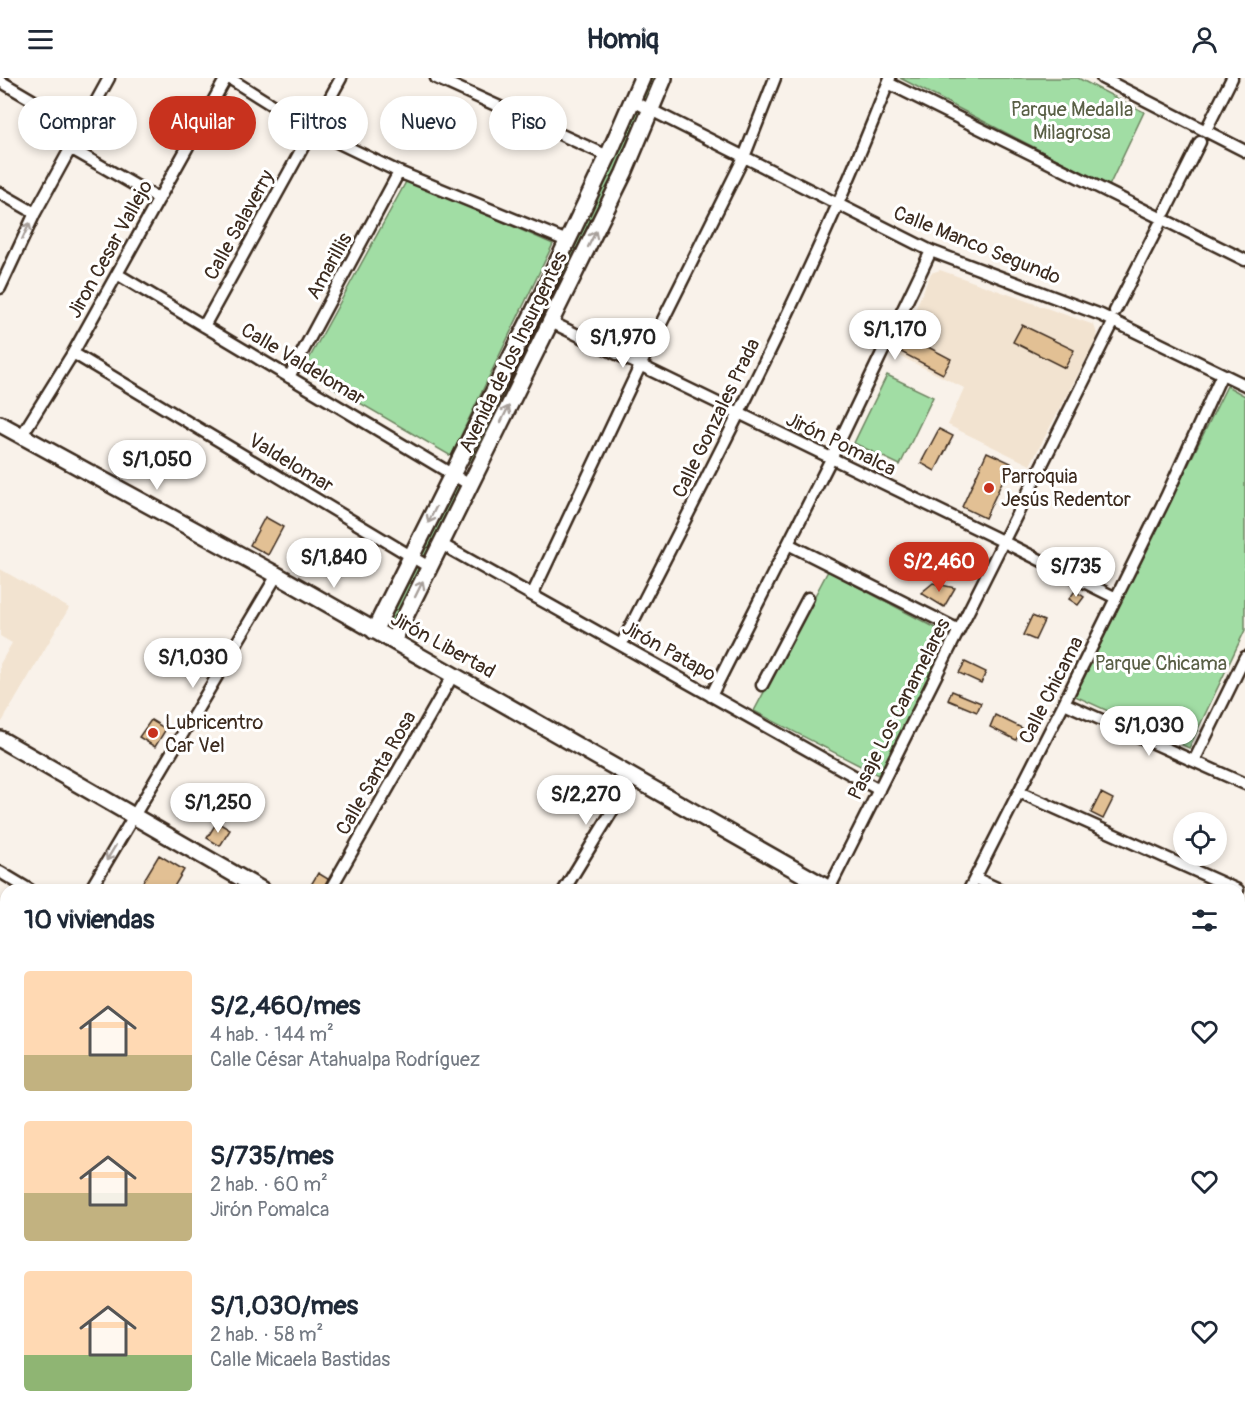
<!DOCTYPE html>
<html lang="es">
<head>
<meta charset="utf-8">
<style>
  :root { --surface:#fff; --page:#f6f6f7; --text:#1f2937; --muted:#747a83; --accent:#c8321e }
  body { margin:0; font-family:Pangolin,sans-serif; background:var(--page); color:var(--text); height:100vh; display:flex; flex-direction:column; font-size:22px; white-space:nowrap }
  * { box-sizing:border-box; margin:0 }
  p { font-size:20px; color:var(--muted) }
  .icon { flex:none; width:33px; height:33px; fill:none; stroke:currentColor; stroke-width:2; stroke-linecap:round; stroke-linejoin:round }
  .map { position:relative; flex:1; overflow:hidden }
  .details { position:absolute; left:0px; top:806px; width:1245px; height:536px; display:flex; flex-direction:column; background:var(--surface); border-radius:18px 18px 0 0; box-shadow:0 3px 9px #0003 }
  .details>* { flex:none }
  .hud { position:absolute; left:18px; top:18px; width:600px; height:54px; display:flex; gap:12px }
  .fabs { position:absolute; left:1173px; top:734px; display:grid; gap:12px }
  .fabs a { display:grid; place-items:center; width:54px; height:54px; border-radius:50%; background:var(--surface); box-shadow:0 3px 9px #0003; font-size:30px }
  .price { position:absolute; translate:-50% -51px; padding:0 14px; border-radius:21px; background:#fff; color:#222; font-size:20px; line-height:39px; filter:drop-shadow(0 2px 3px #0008) }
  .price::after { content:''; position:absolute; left:50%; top:36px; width:18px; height:14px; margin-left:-9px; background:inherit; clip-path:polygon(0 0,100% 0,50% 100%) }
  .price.current { background:var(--accent); color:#fff }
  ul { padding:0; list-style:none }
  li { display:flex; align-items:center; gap:18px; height:150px; padding:0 24px }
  li span { display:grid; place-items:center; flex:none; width:168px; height:120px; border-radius:6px; color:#555 }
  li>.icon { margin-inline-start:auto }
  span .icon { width:72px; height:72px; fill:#fffc; stroke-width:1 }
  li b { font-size:26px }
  h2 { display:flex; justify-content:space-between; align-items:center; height:72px; padding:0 24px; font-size:26px }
  .tag { padding:0 21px; border-radius:27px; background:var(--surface); box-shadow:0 3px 9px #0003; font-size:21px; line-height:54px }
  .tag.current { background:var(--accent); color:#fff }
  header { display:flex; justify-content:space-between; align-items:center; height:78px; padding:0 24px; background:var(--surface); font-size:27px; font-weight:800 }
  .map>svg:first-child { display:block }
  .built { fill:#f2e3d0 }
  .green { fill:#a1dda4; stroke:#6e8461; stroke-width:1.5 }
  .building { fill:#e2c094; stroke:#3b2a1e; stroke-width:1.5 }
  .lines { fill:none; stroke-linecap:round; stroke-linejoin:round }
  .street-casing { stroke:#3b2a1e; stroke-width:15 }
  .secondary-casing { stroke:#3b2a1e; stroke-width:20 }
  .primary-casing { stroke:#3b2a1e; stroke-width:21 }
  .highway-casing { stroke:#3b2a1e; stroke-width:24 }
  .street { stroke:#fff; stroke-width:10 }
  .secondary { stroke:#fff; stroke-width:15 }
  .primary { stroke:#fff; stroke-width:16 }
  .highway { stroke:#fff; stroke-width:20 }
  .oneway { stroke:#a79f9a }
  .poi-dot { fill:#c8321e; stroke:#fff; stroke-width:2 }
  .labels { text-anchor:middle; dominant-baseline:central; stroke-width:6; stroke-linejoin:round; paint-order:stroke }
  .park-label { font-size:20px; fill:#5a6046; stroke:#fff }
  .street-label { font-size:20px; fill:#3b2a1e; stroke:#fff }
  .poi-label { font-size:20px; fill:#3b2a1e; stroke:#fff; text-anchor:start }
</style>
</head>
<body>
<header><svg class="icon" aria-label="menu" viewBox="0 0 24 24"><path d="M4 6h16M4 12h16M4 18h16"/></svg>Homiq<svg class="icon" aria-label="person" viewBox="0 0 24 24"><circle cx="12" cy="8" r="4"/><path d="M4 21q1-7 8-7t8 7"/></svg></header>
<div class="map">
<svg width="1245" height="1340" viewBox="0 0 1245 1340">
  <rect width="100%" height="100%" fill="#f9f2ea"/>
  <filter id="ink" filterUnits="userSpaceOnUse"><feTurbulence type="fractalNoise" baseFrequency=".0167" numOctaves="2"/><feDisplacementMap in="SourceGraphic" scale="12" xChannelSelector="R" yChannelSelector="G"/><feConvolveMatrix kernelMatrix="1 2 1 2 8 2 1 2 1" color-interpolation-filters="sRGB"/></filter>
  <g filter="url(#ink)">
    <path class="built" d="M940,192l154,55 4,12 -68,128 -82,-40 16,-37 -68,-34 35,-81z
      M0,491l69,39 -67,114 -2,-1v-57l12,-21 -12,-7z
      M1061,1335h110l11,5h-124z"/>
    <path class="green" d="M643,0h15l-35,86 -147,301 -8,-4 85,-178z
      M900,0h178l66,34 -35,74z
      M407,102l146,64 -102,212 -148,-86z
      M887,297l46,22 -33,68 -46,-22z
      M1227,308l18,10v234l-56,118 -114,-52z
      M459,404l5,5 -69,138 -7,-5z
      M828,493l123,65 -73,139 -124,-64z
      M1239,821l6,3v88l-6,-3z
      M0,1134l6,4v57l-6,-4z
      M218,1335h87l8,5h-87z
      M430,1335h51l11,5h-52z"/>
    <path class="building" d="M1022,247l52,25 -9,18 -52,-26z
      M909,259l42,22 -8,15 -42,-22z
      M939,351l14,7 -18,35 -14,-8z
      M987,374l24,11 -26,55 -23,-11z
      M265,439l18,10 -15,28 -18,-10z
      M933,505l22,5 -11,19 -23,-14z
      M1075,513l9,6 -6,8 -9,-6z
      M1032,538l12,5 -9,19 -12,-5z
      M965,584l21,10 -5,11 -22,-10z
      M952,613l29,12 -4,9 -29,-12z
      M995,637l27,13 -6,12 -26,-13z
      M151,642l15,9 -11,18 -16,-10z
      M1101,715l12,6 -10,20 -12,-6z
      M217,744l13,8 -10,16 -13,-8z
      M159,777l25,15 -12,20h-34z
      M318,795l10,6 -4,7 -3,4h-13z"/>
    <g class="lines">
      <g class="street-casing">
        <path id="street" d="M229,0l83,52 87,42 168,69
          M436,0l172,78
          M1102,0l143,73
          M0,3l80,47
          M888,5l357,177
          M633,23l298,150 170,64 144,70
          M1208,48l24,-48
          M70,70l89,51
          M0,115l35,20
          M1165,134l35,-70
          M117,196l353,211
          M0,210l35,-75 74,-135
          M1115,233l44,-86
          M551,244l443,215 122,61
          M204,248l137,-248
          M73,275l356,214
          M289,299l110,-205
          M22,357l51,-82 153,-275
          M441,466l438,246
          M788,466l171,86
          M532,517l108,-229 104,-209 31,-79
          M621,567c95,-186 194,-372 269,-567
          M762,607l46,-87
          M711,618l120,-237 100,-208
          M1064,625l181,81
          M1194,683l51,-104
          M1019,714l219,98
          M0,794l30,18
          M975,800l26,12
          M829,811l285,-568
          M90,812l187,-315
          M330,812l123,-215
          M564,812l69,-113
          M805,812l6,-12
          M969,812l95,-187 102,-206 56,-123
          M1239,918l6,3
          M0,959l6,-10
          M1239,1332l6,-13
          M575,1340l3,-5
          M735,1340l3,-5"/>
      </g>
      <g class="secondary-casing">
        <path id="secondary" d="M0,346l277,151 554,315
          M374,553l161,-322 73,-153 34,-78
          M393,563l231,-468 40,-95
          M0,661l262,151
          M1239,1035l6,3
          M1233,1335l10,5"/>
      </g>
      <g class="primary-casing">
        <path id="primary" d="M0,1042l6,4
          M520,1335l11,5"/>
      </g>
      <g class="highway-casing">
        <path id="highway" d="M0,1225l6,4
          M0,1268l6,4
          M105,1335l8,5
          M172,1335l8,5"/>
      </g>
      <use href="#street" class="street"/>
      <use href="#secondary" class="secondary"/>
      <use href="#primary" class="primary"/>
      <use href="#highway" class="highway"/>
    </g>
    <defs><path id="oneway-shaft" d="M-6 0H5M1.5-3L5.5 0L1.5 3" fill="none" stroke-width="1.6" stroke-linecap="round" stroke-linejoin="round" transform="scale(1.5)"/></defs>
    <g class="oneway">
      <use href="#oneway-shaft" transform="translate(26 153) rotate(-65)"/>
      <use href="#oneway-shaft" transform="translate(592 161) rotate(-64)"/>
      <use href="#oneway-shaft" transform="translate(505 336) rotate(-64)"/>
      <use href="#oneway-shaft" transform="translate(432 437) rotate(117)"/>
      <use href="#oneway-shaft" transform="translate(419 511) rotate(-64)"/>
      <use href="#oneway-shaft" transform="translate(111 775) rotate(121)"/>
    </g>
  </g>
  <g class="poi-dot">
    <circle cx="989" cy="410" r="6"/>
    <circle cx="153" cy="655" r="6"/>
  </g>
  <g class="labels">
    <g class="park-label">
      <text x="1072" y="31">Parque Medalla<tspan x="1072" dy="23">Milagrosa</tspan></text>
      <text x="1161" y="585">Parque Chicama</text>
    </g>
    <g class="street-label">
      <text transform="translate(239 147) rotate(-61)">Calle Salaverry</text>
      <text transform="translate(977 167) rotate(22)">Calle Manco Segundo</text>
      <text transform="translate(110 171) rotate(-61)">Jiron Cesar Vallejo</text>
      <text transform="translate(329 188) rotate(-61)">Amarillis</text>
      <text transform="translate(513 274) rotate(-64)">Avenida de los Insurgentes</text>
      <text transform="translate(303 286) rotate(31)">Calle Valdelomar</text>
      <text transform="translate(716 340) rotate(-64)">Calle Gonzales Prada</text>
      <text transform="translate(841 366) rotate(26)">Jirón Pomalca</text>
      <text transform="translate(291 385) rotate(31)">Valdelomar</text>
      <text transform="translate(443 567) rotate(29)">Jirón Libertad</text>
      <text transform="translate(669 573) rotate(29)">Jirón Patapo</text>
      <text transform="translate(1051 612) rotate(-63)">Calle Chicama</text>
      <text transform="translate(899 631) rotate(-63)">Pasaje Los Canamelares</text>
      <text transform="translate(376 695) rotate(-60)">Calle Santa Rosa</text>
    </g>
    <g class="poi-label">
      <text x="1001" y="398">Parroquia<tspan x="1001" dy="23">Jesús Redentor</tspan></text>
      <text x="165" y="644">Lubricentro<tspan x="165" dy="23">Car Vel</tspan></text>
    </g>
  </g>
</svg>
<div class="fabs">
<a><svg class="icon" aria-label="locate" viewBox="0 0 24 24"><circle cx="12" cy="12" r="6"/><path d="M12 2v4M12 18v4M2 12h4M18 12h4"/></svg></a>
</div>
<b class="price" style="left:895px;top:283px">S/1,170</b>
<b class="price" style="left:623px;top:291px">S/1,970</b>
<b class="price" style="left:157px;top:413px">S/1,050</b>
<b class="price" style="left:334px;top:511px">S/1,840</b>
<b class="price current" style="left:939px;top:515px">S/2,460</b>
<b class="price" style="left:1076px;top:520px">S/735</b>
<b class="price" style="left:193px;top:611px">S/1,030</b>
<b class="price" style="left:1149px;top:679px">S/1,030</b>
<b class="price" style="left:586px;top:748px">S/2,270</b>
<b class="price" style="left:218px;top:756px">S/1,250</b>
<div class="hud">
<a class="tag">Comprar</a>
<a class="tag current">Alquilar</a>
<a class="tag">Filtros</a>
<a class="tag">Nuevo</a>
<a class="tag">Piso</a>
</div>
<section class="details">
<h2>10 viviendas<svg class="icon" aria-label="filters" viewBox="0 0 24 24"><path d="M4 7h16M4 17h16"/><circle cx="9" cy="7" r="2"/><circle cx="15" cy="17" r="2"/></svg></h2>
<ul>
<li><span style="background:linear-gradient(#ffd9b3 70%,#c2b280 0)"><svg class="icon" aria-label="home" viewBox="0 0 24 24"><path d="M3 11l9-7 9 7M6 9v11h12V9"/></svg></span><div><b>S/2,460/mes</b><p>4 hab. · 144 m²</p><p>Calle César Atahualpa Rodríguez</p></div><svg class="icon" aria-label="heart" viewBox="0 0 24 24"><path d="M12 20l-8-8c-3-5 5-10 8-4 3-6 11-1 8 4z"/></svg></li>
<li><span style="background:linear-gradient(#ffd9b3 60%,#c2b280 0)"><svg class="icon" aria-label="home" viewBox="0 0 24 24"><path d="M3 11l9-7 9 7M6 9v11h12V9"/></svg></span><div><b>S/735/mes</b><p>2 hab. · 60 m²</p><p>Jirón Pomalca</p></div><svg class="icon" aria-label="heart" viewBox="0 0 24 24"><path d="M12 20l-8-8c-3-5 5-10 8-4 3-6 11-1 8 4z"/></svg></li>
<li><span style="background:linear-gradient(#ffd9b3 70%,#8fb573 0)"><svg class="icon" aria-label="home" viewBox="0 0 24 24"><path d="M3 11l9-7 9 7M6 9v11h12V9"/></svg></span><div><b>S/1,030/mes</b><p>2 hab. · 58 m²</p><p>Calle Micaela Bastidas</p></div><svg class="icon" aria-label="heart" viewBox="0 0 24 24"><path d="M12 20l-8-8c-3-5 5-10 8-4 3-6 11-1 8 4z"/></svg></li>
</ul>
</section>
</div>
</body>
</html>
